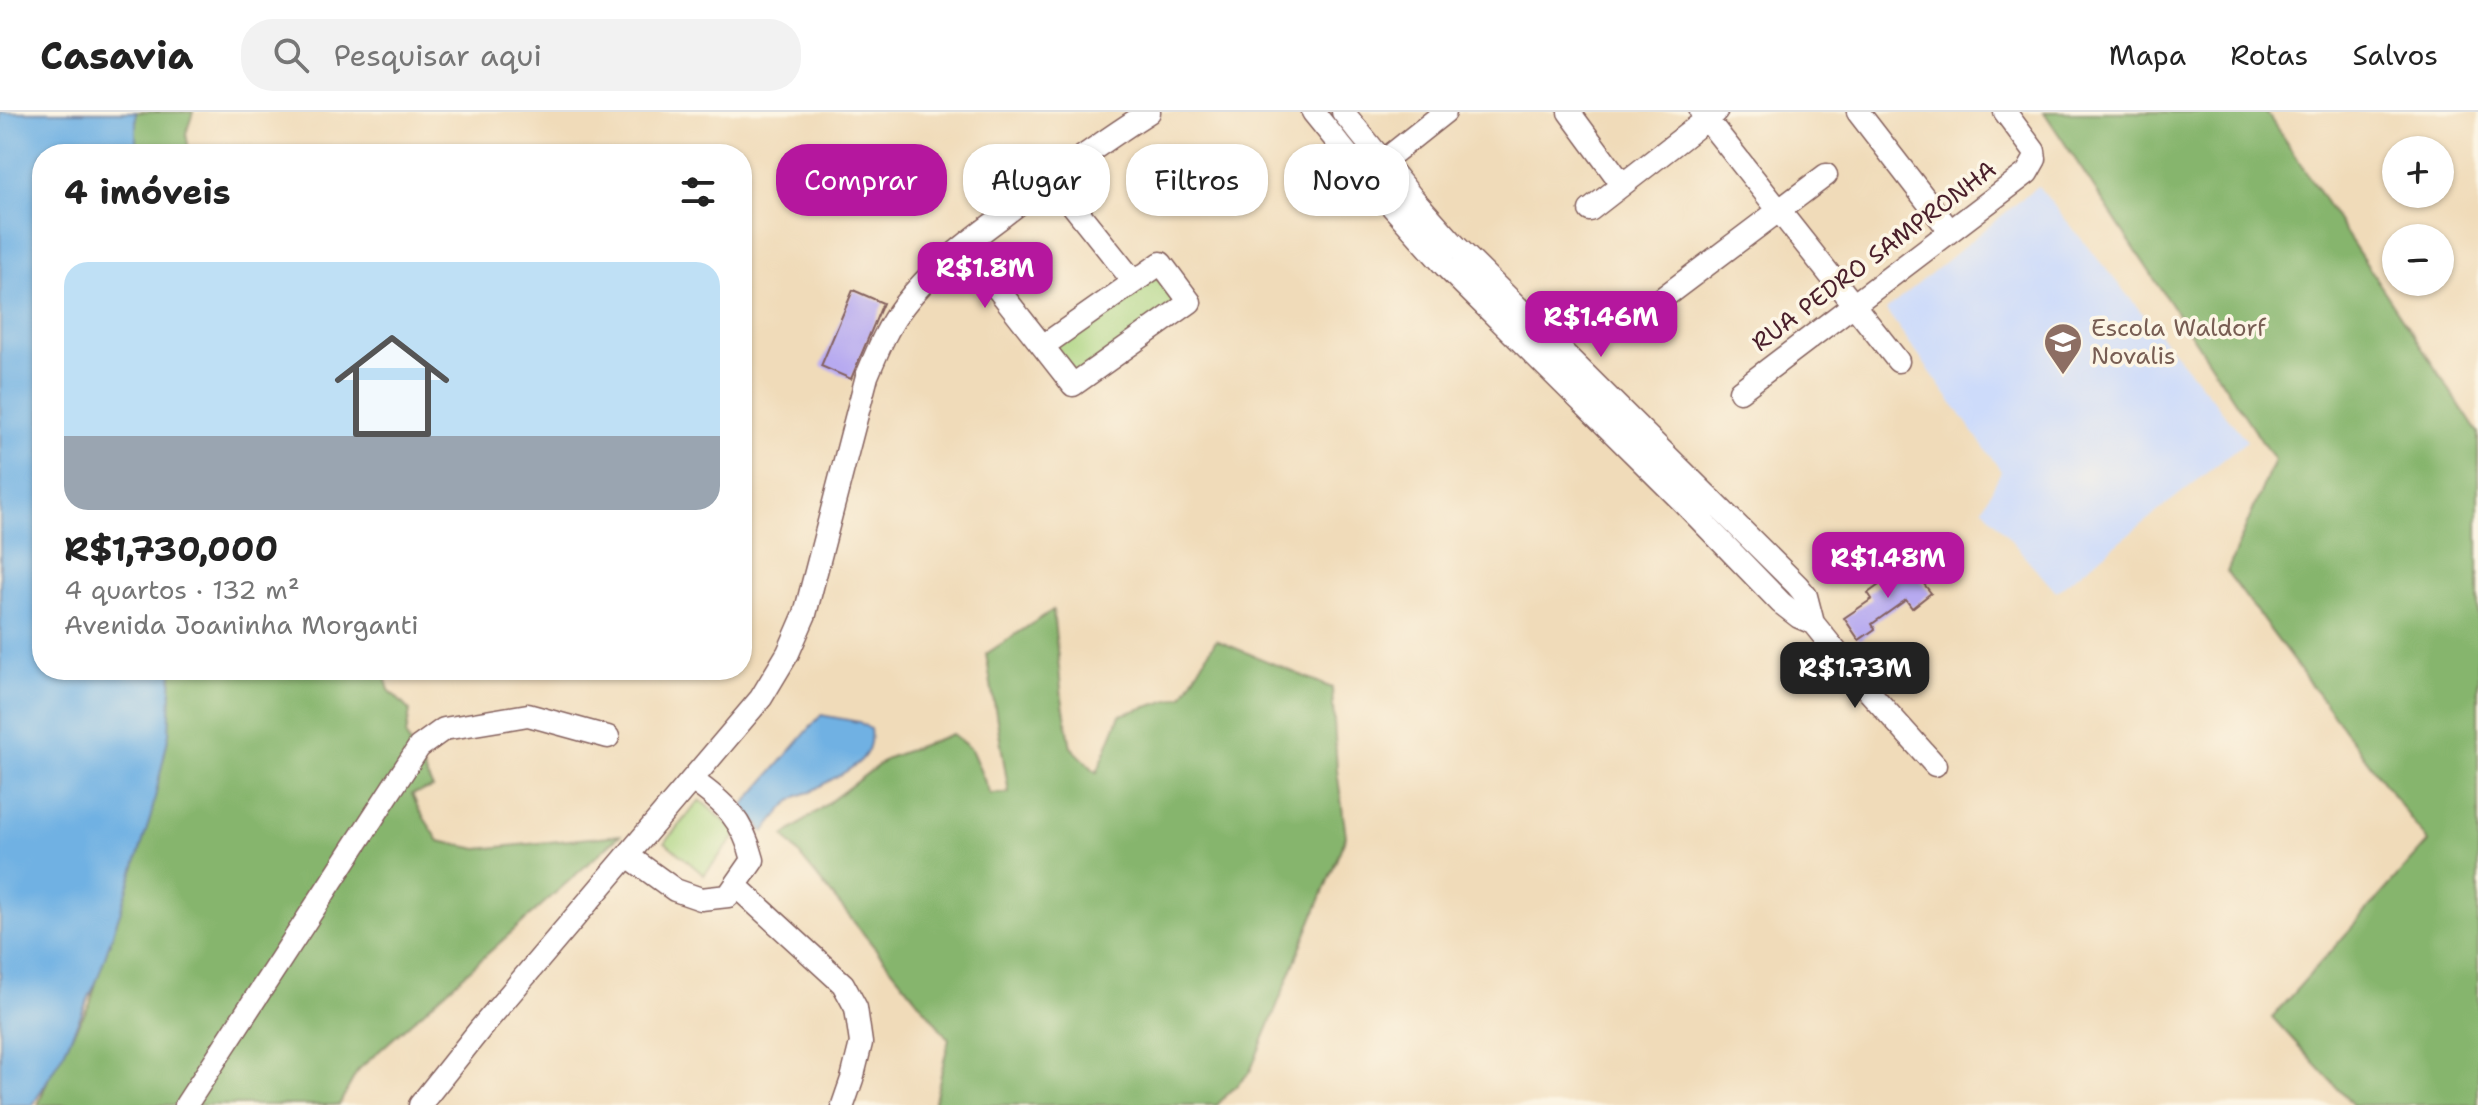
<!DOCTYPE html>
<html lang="pt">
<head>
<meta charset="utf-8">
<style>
  :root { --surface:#fff; --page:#f2f2f2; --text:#222; --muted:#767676; --line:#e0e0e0; --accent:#b5179e }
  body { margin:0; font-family:"Shantell Sans",sans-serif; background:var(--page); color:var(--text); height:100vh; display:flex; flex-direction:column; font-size:30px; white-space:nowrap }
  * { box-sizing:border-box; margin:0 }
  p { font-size:26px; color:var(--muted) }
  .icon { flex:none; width:44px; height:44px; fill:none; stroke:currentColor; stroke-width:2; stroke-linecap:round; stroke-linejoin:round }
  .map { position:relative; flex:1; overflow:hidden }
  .side { position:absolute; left:32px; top:32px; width:720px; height:536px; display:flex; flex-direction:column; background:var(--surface); border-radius:32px; box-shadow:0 2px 6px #0004 }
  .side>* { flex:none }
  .hud { position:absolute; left:776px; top:32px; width:760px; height:72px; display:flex; gap:16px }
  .tools { position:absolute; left:2382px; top:24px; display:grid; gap:16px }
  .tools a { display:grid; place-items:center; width:72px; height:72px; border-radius:50%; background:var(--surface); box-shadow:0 2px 6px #0004; font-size:40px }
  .price { position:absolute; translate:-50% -68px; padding:0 18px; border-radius:16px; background:var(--accent); color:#fff; font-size:26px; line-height:52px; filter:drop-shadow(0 2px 4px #0008) }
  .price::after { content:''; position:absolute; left:50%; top:48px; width:24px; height:18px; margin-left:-12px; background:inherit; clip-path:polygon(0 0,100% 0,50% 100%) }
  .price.on { background:#222; color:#fff }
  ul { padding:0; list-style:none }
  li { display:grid; align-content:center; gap:16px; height:424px; padding:0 32px }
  li span { display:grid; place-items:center; height:248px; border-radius:24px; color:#555 }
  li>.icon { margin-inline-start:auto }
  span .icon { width:144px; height:144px; fill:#fffc; stroke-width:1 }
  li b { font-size:34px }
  h2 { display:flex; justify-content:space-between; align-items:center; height:96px; padding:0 32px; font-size:34px }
  .tag { padding:0 28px; border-radius:32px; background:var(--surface); box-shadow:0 2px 6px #0004; font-size:28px; line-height:72px }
  .tag.on { background:var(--accent); color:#fff }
  header { display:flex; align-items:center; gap:48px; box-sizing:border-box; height:112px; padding:0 40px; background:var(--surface); border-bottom:2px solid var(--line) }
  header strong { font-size:38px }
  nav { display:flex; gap:44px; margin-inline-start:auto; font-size:28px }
  .search { width:560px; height:72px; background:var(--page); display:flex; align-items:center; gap:20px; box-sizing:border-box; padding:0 28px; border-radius:32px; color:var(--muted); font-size:30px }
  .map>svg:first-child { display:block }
  .built { fill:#cddbfa }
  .green { fill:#a9d37e; stroke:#7a7954; stroke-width:2 }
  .forest { fill:#86b56d; stroke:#686a4c; stroke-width:2 }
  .water { fill:#6fb1e3; stroke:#5c6887; stroke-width:2 }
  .building { fill:#b7aaf0 }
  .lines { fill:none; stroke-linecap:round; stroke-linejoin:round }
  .minor-casing { stroke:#84615d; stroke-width:25 }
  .minor { stroke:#fff; stroke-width:22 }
  .labels { text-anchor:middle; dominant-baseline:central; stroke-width:7; stroke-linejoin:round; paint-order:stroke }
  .street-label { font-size:24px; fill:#4a1f2b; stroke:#fcf5e5 }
  .education-label { font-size:24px; fill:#785e54; stroke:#fcf5e5; text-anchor:start }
</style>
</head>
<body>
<header>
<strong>Casavia</strong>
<div class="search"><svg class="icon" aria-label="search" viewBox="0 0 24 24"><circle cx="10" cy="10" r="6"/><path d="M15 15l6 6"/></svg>Pesquisar aqui</div>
<nav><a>Mapa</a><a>Rotas</a><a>Salvos</a></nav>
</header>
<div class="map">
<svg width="2478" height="993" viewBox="0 0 2478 993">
  <rect width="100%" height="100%" fill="#fcf5e5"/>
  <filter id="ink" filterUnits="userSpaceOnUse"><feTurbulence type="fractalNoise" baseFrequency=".0125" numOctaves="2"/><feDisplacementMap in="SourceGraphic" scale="16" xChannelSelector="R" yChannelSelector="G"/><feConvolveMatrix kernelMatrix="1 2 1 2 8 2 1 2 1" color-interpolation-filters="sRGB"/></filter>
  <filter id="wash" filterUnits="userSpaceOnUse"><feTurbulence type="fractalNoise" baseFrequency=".006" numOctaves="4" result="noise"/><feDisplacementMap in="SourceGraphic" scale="32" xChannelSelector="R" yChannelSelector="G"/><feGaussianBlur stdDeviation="1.8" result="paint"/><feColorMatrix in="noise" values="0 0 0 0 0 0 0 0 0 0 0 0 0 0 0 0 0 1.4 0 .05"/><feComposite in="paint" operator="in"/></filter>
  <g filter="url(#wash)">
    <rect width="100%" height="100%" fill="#f0dbb9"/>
    <path class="built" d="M2038,74l209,255 -191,151 -73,-84 18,-37 -115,-161z"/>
    <path class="green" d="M1154,163l23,29 -103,73 -23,-30z
      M700,688l38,33 -34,42 -39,-33z"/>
    <path class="forest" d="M120,0h73l-7,22 4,20h-69z
      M2044,0h222l212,321v672h-125l-81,-88 156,-175 -201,-270 47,-112z
      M1053,498l9,88 9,49 26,26 23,-58 63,-19 33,-56 116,48 5,82 9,66 -96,236 -33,33h-283l15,-66 -165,-203 104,-78 64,-24 19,15 19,45 19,-1 -23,-139z
      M145,558h238l6,20 21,21 -4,25 27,52 -21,6 7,16 20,31 39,8 142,-14 -262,235 -19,35h-301l14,-36 38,-65 18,-64z"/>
    <path class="water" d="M0,0h136v42h-94v516h130l-3,64 -18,82 -29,91 -25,73 -32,70 -32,55h-33z
      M821,603l38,7 11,7c6,38 -34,44 -59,63 -20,2 -35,25 -47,40l-21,-26z"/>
    <g id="blocks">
      <path class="building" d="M853,178l30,13 -32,76 -30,-13z
        M1908,452l23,29 -19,15 -6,-8 -34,24 3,5 -16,11 -15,-22 28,-19 -4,-6z"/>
    </g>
  </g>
  <g filter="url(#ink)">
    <use href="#blocks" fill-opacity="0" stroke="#84615d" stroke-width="2"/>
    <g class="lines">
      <g class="minor-casing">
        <path id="minor" d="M1313,0l52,64 80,90 242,240 94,97 18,14 14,6 51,63 71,79
          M1343,0l68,84 43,48 343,341 9,11 7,27
          M1569,0l53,72
          M1701,0l197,249
          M1858,0l92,119
          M1371,59l74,-59
          M1051,66l83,104
          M1590,98l126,-98
          M964,134l109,139 117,-83 -29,-39 -118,83
          M1664,185l162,-122
          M1740,279l287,-218 8,-14 -1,-8 -29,-39
          M628,744l47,34 26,9 27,-3 25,-36c-10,-40 -28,-57 -61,-80
          M736,774l107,98 13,24 5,35 -9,36 -9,26
          M186,993l233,-358 25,-18 84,-14 80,22
          M420,993l61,-77 280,-330 27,-45 17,-39 62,-238c10,-24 20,-49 37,-71 26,-34 60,-60 95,-86 49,-38 98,-74 150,-107"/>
      </g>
      <use href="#minor" class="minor"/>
    </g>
  </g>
  <defs>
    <g id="school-pin" transform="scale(2)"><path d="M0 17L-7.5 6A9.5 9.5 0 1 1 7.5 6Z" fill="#8d6e63" stroke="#fcf5e5"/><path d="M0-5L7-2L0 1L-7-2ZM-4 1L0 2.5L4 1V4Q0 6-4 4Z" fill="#fff"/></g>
  </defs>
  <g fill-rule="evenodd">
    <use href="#school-pin" x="2063" y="230"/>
  </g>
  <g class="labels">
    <g class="street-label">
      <text transform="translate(1874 144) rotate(-37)">RUA PEDRO SAMPRONHA</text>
    </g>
    <g class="education-label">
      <text x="2091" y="216">Escola Waldorf<tspan x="2091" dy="28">Novalis</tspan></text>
    </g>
  </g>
</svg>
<div class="tools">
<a>+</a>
<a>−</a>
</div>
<b class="price" style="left:985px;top:198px">R$1.8M</b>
<b class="price" style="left:1601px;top:247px">R$1.46M</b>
<b class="price" style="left:1888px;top:488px">R$1.48M</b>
<b class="price on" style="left:1855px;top:598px">R$1.73M</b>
<div class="hud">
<a class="tag on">Comprar</a>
<a class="tag">Alugar</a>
<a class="tag">Filtros</a>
<a class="tag">Novo</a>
</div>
<section class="side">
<h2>4 imóveis<svg class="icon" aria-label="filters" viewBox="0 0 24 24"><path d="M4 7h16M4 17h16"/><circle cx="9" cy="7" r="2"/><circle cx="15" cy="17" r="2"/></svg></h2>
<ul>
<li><span style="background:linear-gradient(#bfe0f5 70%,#9aa5b1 0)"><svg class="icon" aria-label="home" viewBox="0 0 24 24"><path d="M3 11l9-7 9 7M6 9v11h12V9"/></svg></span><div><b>R$1,730,000</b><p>4 quartos · 132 m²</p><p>Avenida Joaninha Morganti</p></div></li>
</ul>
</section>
</div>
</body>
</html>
